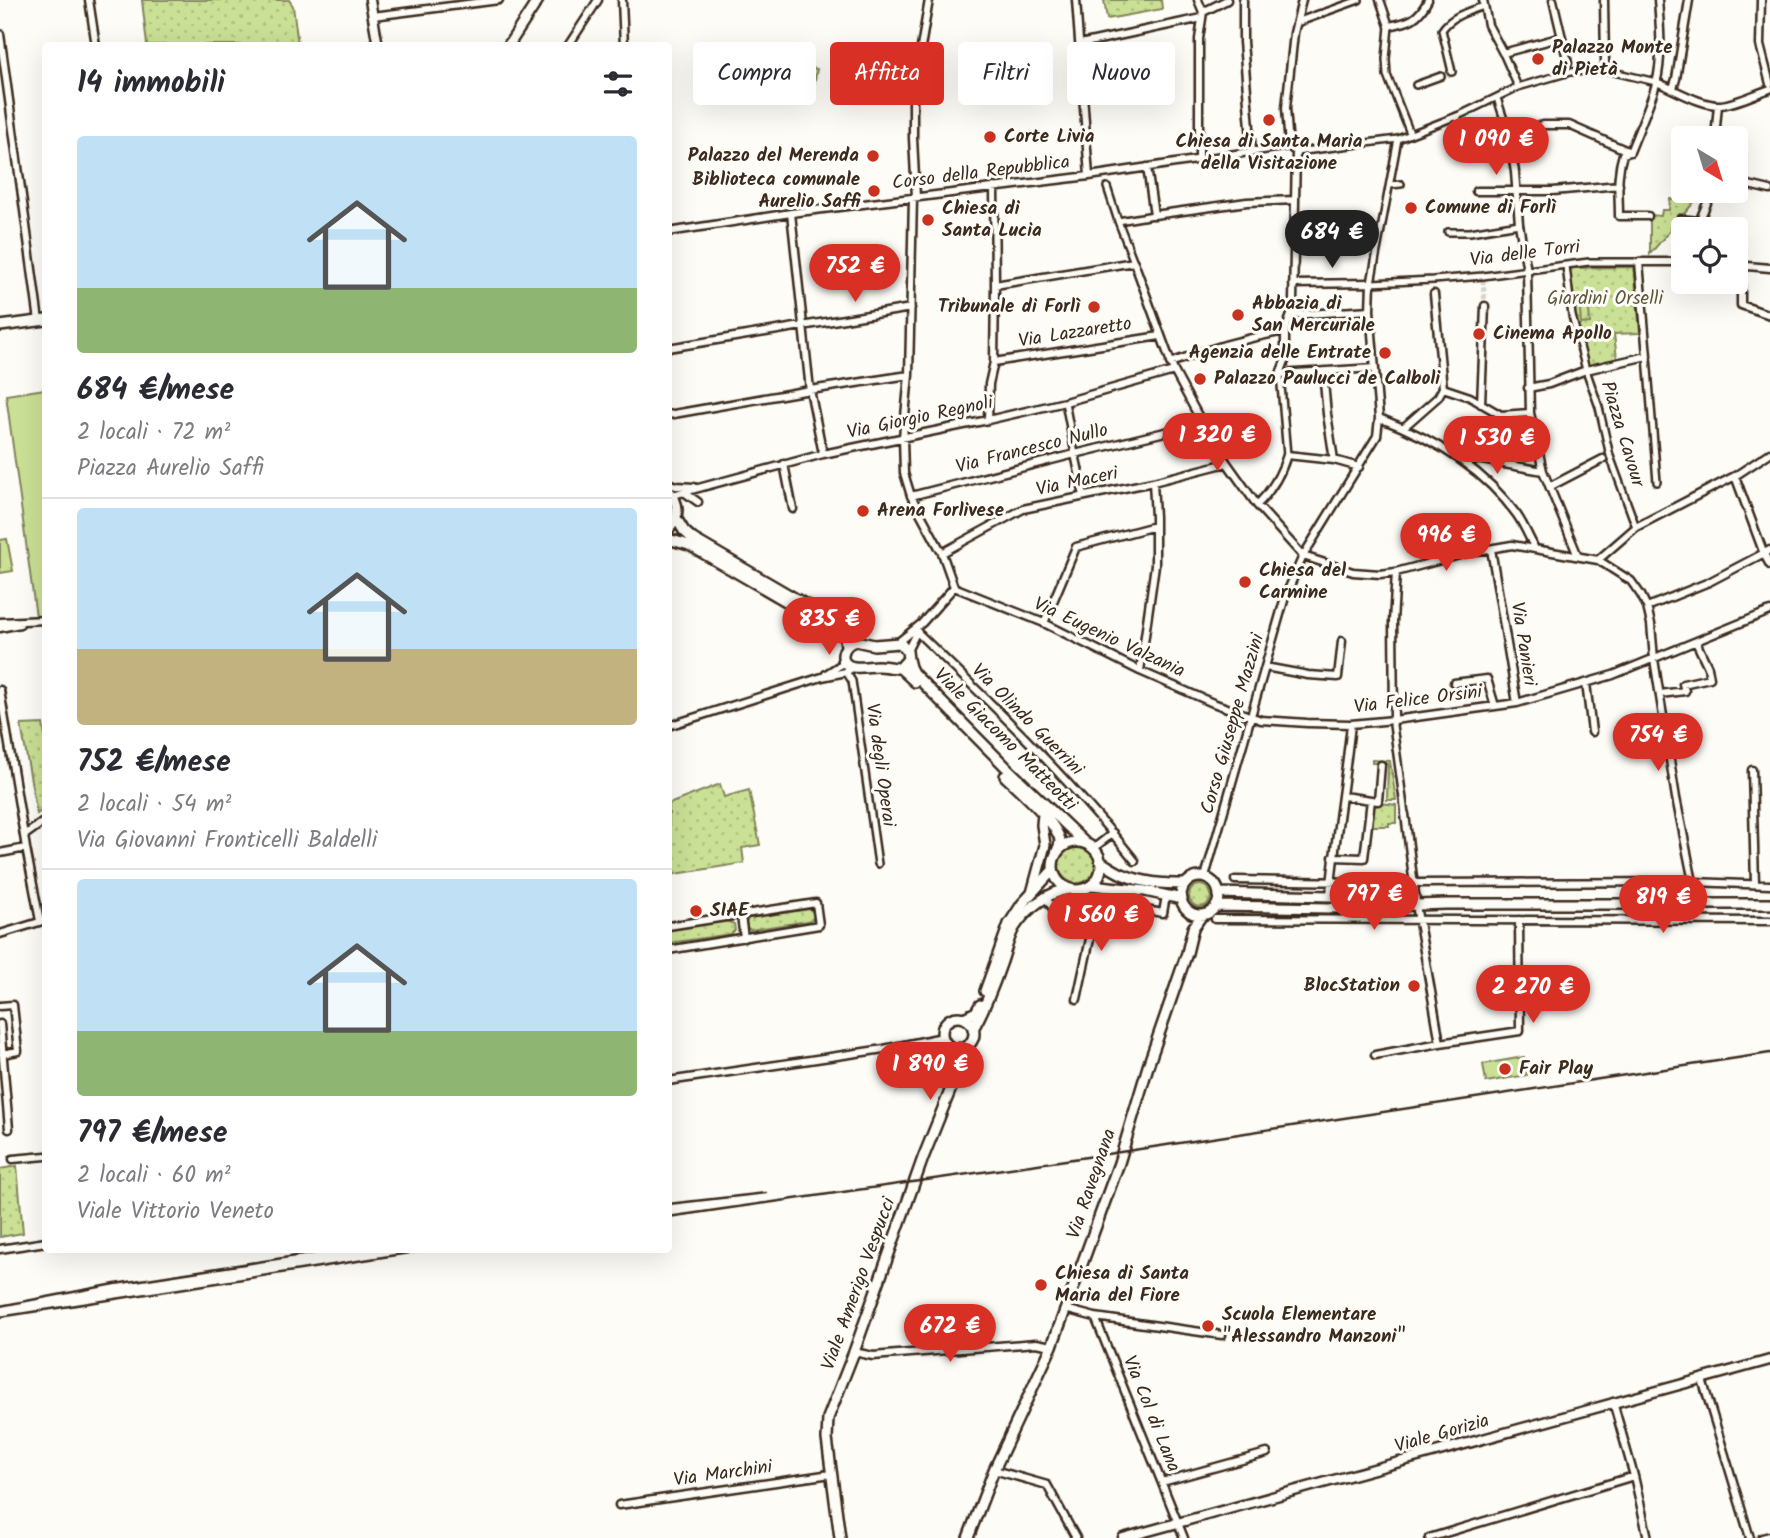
<!DOCTYPE html>
<html lang="it">
<head>
<meta charset="utf-8">
<style>
  :root { --surface:#fff; --page:#f2f2f3; --text:#2b2b33; --muted:#7c7c81; --line:#e1e1e2; --accent:#d93025 }
  body { margin:0; font-family:Kalam,sans-serif; background:var(--page); color:var(--text); height:100vh; display:flex; flex-direction:column; font-size:26px; white-space:nowrap }
  * { box-sizing:border-box; margin:0 }
  p { font-size:23px; color:var(--muted) }
  .icon { flex:none; width:38px; height:38px; fill:none; stroke:currentColor; stroke-width:2; stroke-linecap:round; stroke-linejoin:round }
  .map { position:relative; flex:1; overflow:hidden }
  .drawer { position:absolute; left:42px; top:42px; width:630px; height:1211px; display:flex; flex-direction:column; background:var(--surface); border-radius:7px; box-shadow:0 7px 28px #0002 }
  .drawer>* { flex:none }
  .hud { position:absolute; left:693px; top:42px; width:665px; height:63px; display:flex; gap:14px }
  .needle { width:46px; rotate:142deg }
  .fabs { position:absolute; left:1671px; top:126px; display:grid; gap:14px }
  .fabs a { display:grid; place-items:center; width:77px; height:77px; border-radius:7px; background:var(--surface); box-shadow:0 7px 28px #0002; font-size:35px }
  .price { position:absolute; translate:-50% -60px; padding:0 16px; border-radius:24px; background:var(--accent); color:#fff; font-size:23px; line-height:46px; filter:drop-shadow(0 2px 4px #0008) }
  .price::after { content:''; position:absolute; left:50%; top:42px; width:21px; height:16px; margin-left:-10px; background:inherit; clip-path:polygon(0 0,100% 0,50% 100%) }
  .price.active { background:#222; color:#fff }
  ul { padding:0; list-style:none }
  li { display:grid; align-content:center; gap:14px; height:371px; padding:0 35px }
  li+li { border-top:2px solid var(--line) }
  li span { display:grid; place-items:center; height:217px; border-radius:7px; color:#555 }
  li>.icon { margin-inline-start:auto }
  span .icon { width:126px; height:126px; fill:#fffc; stroke-width:1 }
  li b { font-size:30px }
  h2 { display:flex; justify-content:space-between; align-items:center; height:84px; padding:0 35px; font-size:30px }
  .chip { padding:0 24px; border-radius:7px; background:var(--surface); box-shadow:0 7px 28px #0002; font-size:24px; line-height:63px }
  .chip.active { background:var(--accent); color:#fff }
  .map>svg:first-child { display:block }
  .grass { fill:url(#grass-dots); stroke:#82855a; stroke-width:2 }
  .garden { fill:url(#garden-furrows); stroke:#82855a; stroke-width:2 }
  .pitch { fill:#cae095; stroke:#82855a; stroke-width:2 }
  .lines { fill:none; stroke-linecap:round; stroke-linejoin:round }
  .pedestrian-tunnel { stroke:#d6d2cc; stroke-width:5; stroke-dasharray:5 2.5; stroke-linecap:butt }
  .pedestrian-casing { stroke:#3b2a1e; stroke-width:10 }
  .minor-casing { stroke:#3b2a1e; stroke-width:11 }
  .tertiary-casing { stroke:#3b2a1e; stroke-width:13 }
  .secondary-casing { stroke:#3b2a1e; stroke-width:14 }
  .pedestrian { stroke:#fdfcf7; stroke-width:5 }
  .minor { stroke:#fdfcf7; stroke-width:6 }
  .tertiary { stroke:#fdfcf7; stroke-width:8 }
  .secondary { stroke:#fdfcf7; stroke-width:9 }
  .rail { stroke:#3b2a1e; stroke-width:2.5 }
  .poi-dot { fill:#c8321e; stroke:#fdfcf7; stroke-width:2.5 }
  .labels { text-anchor:middle; dominant-baseline:central; stroke-width:6; stroke-linejoin:round; paint-order:stroke }
  .poi-label { font-size:19px; font-weight:bold; fill:#3b2a1e; stroke:#fdfcf7; text-anchor:start }
  .street-label { font-size:19px; fill:#3b2a1e; stroke:#fdfcf7 }
  .park-label { font-size:19px; fill:#5f583c; stroke:#fdfcf7 }
</style>
</head>
<body>
<div class="map">
<svg width="1770" height="1538" viewBox="0 0 1770 1538">
  <defs>
    <pattern id="grass-dots" width="8" height="8" patternUnits="userSpaceOnUse" patternTransform="scale(1.75)"><rect width="8" height="8" fill="#cae095"/><path d="M2 2h.1M6 6h.1" fill="none" stroke="#aec080" stroke-width="1.8" stroke-linecap="round"/></pattern>
    <pattern id="garden-furrows" width="10" height="10" patternUnits="userSpaceOnUse" patternTransform="scale(1.75)"><rect width="10" height="10" fill="#cae095"/><path d="M-1 1l2-2M0 10L10 0M9 11l2-2" fill="none" stroke="#aec080"/></pattern>
  </defs>
  <rect width="100%" height="100%" fill="#fdfcf7"/>
  <filter id="ink" filterUnits="userSpaceOnUse"><feTurbulence type="fractalNoise" baseFrequency=".0143" numOctaves="2"/><feDisplacementMap in="SourceGraphic" scale="14" xChannelSelector="R" yChannelSelector="G"/><feConvolveMatrix kernelMatrix="1 2 1 2 8 2 1 2 1" color-interpolation-filters="sRGB"/></filter>
  <g filter="url(#ink)">
    <path class="grass" d="M142,0h147l4,6 5,39h-151z
      M1104,0h57l1,9 -55,10z
      M804,67l13,2 -6,31z
      M1670,199l25,2 -45,53v-39l11,1 1,-6h7z
      M1634,267l6,66 -26,1 3,25 -29,8 -13,-52 -6,-47z
      M43,724l3,18 -1,66 -8,6 -16,-89z
      M1372,760l18,1 6,39h-9l1,-36 -16,-1z
      M720,784l4,13 25,-7 11,55 -18,3 2,15 -75,12v-71z
      M1373,802l23,3v18h-7v3h-17z
      M1059 865a18 18 0 1 1 36 0a18 18 0 1 1-36 0Z
      M1189 896a11 11 0 1 1 22 0a11 11 0 1 1-22 0Z
      M810,909l3,4 1,5 -6,3 -58,9 -3,-3 -1,-5 3,-4z
      M726,921l8,3 1,6 -4,4 -62,9v-13z
      M17,1166l6,67 -23,4v-68z"/>
    <path class="garden" d="M1588,296l2,27 -9,1 -2,-27z"/>
    <path class="pitch" d="M45,389l1,226 -10,2 -30,-222z
      M7,539l6,32 -13,2v-33z
      M1524,1057l3,18 -41,7 -3,-18z"/>
    <g class="lines">
      <path class="pedestrian-tunnel" d="M1483,279l2,27"/>
      <g class="pedestrian-casing">
        <path id="pedestrian" d="M1320,14l39,-14
          M1389,26l-3,33 1,16 23,58
          M1503,53l15,34
          M1451,72h1l-10,-42c9,-14 27,-19 42,-24
          M1416,85l25,-9
          M1457,117l10,22 42,-4 -12,-37
          M1398,139l-27,144 62,-3 50,-4 106,-14h50
          M1296,152l102,-13 64,-25 56,-27 52,-15 35,-2 51,12
          M1390,185l11,-1
          M1107,187l11,34
          M1448,232h22l49,-8
          M1134,262l-16,-41 36,-6
          M1566,266l6,50 14,54 13,37 11,49 26,71
          M1647,356l10,126
          M1280,374l7,81
          M1065,402l10,52
          M846,672l6,9 26,183
          M1394,720l-1,5 12,89"/>
      </g>
      <g class="minor-casing">
        <path id="minor" d="M89,0l7,46
          M622,0l2,46
          M1076,0l13,176
          M1198,0l5,12 -4,27v120
          M1243,0v42l9,110
          M1380,0l9,26c20,-4 29,-6 39,-26
          M1483,0l5,25 15,28 59,-16
          M1553,0l15,63
          M1604,0l1,62
          M1761,0l-1,45 10,39
          M1203,12l24,-12
          M373,16l126,-16
          M1298,22l22,-8
          M0,34l39,287
          M1080,44l122,-26
          M568,46l30,-46
          M1656,82c19,7 45,24 65,23 16,-2 34,-11 49,-16
          M1673,88l3,-9 13,-79
          M1524,129l20,-4h25l61,27
          M1515,133l-6,2 6,37 4,52 8,47 3,142 13,58 35,85
          M1715,138l3,-33
          M1289,146l-3,-38 8,-75 8,-33
          M1147,167l7,48 93,-13 48,-2
          M1736,182l34,8
          M1476,191h77l66,-6
          M916,197l-3,-59v-43l16,-95
          M913,198l-4,177 -6,62 1,36 7,23 31,57 12,34
          M791,213l19,177 13,64
          M1648,216h-29c0,-23 -3,-40 4,-62l7,-2c9,-23 19,-45 26,-68 7,-27 4,-57 2,-84
          M1680,219l19,2
          M1696,229l11,-26 2,-12
          M668,232l123,-19 298,-37 200,-30 7,6 -3,150 -2,13 -6,16v30l-5,13 95,-6
          M1736,265l34,3
          M1741,266v39l29,10
          M995,285l139,-23 40,109 28,52 25,40 30,42 46,51 50,16 27,2 16,-2 75,-20 41,-7 86,15 33,21 10,14 6,12 4,17 3,35 22,139 17,84v39
          M1291,315l79,-5 1,-27 -78,1
          M668,348l243,-40
          M994,362l166,-26
          M1170,363c38,-14 76,-25 115,-32
          M1323,372l4,42 7,46
          M1443,388l27,9 31,18 29,-2
          M1528,388l21,-4 37,-14 61,-14 -8,-94h45
          M1481,404l4,-98
          M668,415l142,-25 99,-15
          M1379,418c53,20 104,50 138,97 7,10 12,22 18,34
          M988,420l1,-36 5,-22 1,-77 -1,-98
          M1404,427l34,-30 5,-9 -9,-94
          M1075,454l9,42
          M1454,455l89,16
          M784,464l9,45
          M1735,476l29,78 6,11
          M668,483l8,3 18,1
          M1551,486l52,-27
          M684,492l14,10
          M673,495l150,-41 165,-34 77,-18 109,-31
          M911,496l164,-42 127,-31
          M1257,505c15,-15 24,-30 30,-50l47,5 25,7
          M1491,549l26,154
          M942,553l81,-44 130,-27 74,-19
          M1598,560l38,-33 99,-51 35,-23
          M954,587l90,36 96,48 73,32 48,17 46,3 44,1 43,-4 123,-17 96,-28 157,-64
          M1647,607l62,-25 61,-32
          M0,622l46,-2
          M1044,623l32,-76 79,-21
          M0,628l20,-4
          M917,632c76,73 152,146 218,229
          M897,643l25,-20 32,-36
          M907,651l10,-20
          M1265,667l43,8 30,2 4,-36
          M1140,671l15,-106v-48l-2,-35
          M826,674l19,-12
          M1454,683l33,-4 8,27
          M1586,683l6,49
          M0,690l26,158 14,73
          M1660,694l25,-3 -2,-7 27,-6 -2,-11 -12,-25
          M1394,720l-1,-98 3,-50
          M668,726l154,-49 24,-5 8,-5
          M1752,770l3,114
          M1343,796l35,5 3,-36
          M1405,814l11,88
          M25,835l21,-15
          M1094,848l19,-15
          M0,853l26,-5
          M1333,857l31,1 7,-58
          M1205,877l80,-280 18,-41 74,-120 2,-18 -9,-108
          M1235,880l179,3 279,-1 77,3
          M1045,896l8,13h16l29,-7 65,11 3,-17
          M1330,896c5,-58 15,-115 21,-172
          M741,916l3,22
          M1215,919l555,2
          M668,926l148,-23 3,22 -151,25
          M0,934l46,-14
          M1077,999l21,-97
          M0,1006l13,-1 5,46 -16,3
          M0,1024l9,105
          M1440,1043l80,-12 -1,-111
          M1375,1055l65,-12 -24,-138
          M668,1081l216,-32 59,-12
          M13,1159l33,-3
          M0,1249l46,-7
          M1065,1309l30,8 127,18
          M1095,1317l89,221
          M854,1352l19,4 163,-13 16,3
          M1702,1379l48,159
          M1613,1402l21,74 14,62
          M994,1470l53,15 29,53
          M1162,1482l105,-29
          M619,1505l212,-31
          M1429,1538l205,-62
          M1762,1538l8,-2"/>
      </g>
      <g class="tertiary-casing">
        <path id="tertiary" d="M370,0l8,46
          M1123,1538l647,-178"/>
      </g>
      <g class="secondary-casing">
        <path id="secondary" d="M508,46l30,-46
          M0,326l46,-6
          M668,490c12,13 12,27 0,40
          M676,518l8,13 9,8 146,85 17,17
          M668,539l21,6 147,85 9,8 1,8
          M856,641l18,4 26,-2 7,8 1,8 -8,9c-8,0 -15,-2 -23,-2 -7,0 -15,2 -23,1 -17,-2 -13,-23 2,-26z
          M908,659l2,8 3,6 93,94 78,75
          M900,668l15,14
          M1005,776c13,12 54,49 55,65 0,5 -4,11 -5,16
          M1053 866a24 24 0 1 1 48 0a24 24 0 1 1-48 0Z
          M1101,862c7,4 14,9 21,12 20,9 42,10 63,10
          M1181 896a19 19 0 1 1 38 0a19 19 0 1 1-38 0Z
          M1092,885l53,6 37,8
          M1032,893l13,-48 -3,-20 1,-11
          M1219,893l111,3 65,4
          M1216,906l114,2 116,-4h324
          M985,991l24,-67 13,-20 31,-34
          M942 1033a16 16 0 1 1 32 0a16 16 0 1 1-32 0Z
          M964,1018l12,-6 4,-7
          M973,1029c12,-21 20,-42 28,-65 4,-11 7,-25 13,-36 12,-19 33,-36 56,-39
          M840,1538l-13,-99 1,-21 26,-66 69,-194 35,-87v-23
          M968,1538l26,-68 58,-124 67,-183 30,-100 38,-110 6,-25 9,-13"/>
      </g>
      <use href="#pedestrian" class="pedestrian"/>
      <use href="#minor" class="minor"/>
      <use href="#tertiary" class="tertiary"/>
      <use href="#secondary" class="secondary"/>
      <path class="rail" d="M668,1204l98,-11
        M668,1217l426,-61 676,-103
        M0,1306l115,-22 219,-34
        M0,1317l428,-67"/>
    </g>
  </g>
  <g class="poi-dot">
    <circle cx="1538" cy="59" r="7"/>
    <circle cx="1269" cy="120" r="7"/>
    <circle cx="990" cy="137" r="7"/>
    <circle cx="873" cy="156" r="7"/>
    <circle cx="874" cy="191" r="7"/>
    <circle cx="1411" cy="208" r="7"/>
    <circle cx="928" cy="220" r="7"/>
    <circle cx="1094" cy="307" r="7"/>
    <circle cx="1238" cy="315" r="7"/>
    <circle cx="1479" cy="334" r="7"/>
    <circle cx="1385" cy="353" r="7"/>
    <circle cx="1200" cy="379" r="7"/>
    <circle cx="863" cy="511" r="7"/>
    <circle cx="1245" cy="582" r="7"/>
    <circle cx="696" cy="911" r="7"/>
    <circle cx="1414" cy="986" r="7"/>
    <circle cx="1505" cy="1069" r="7"/>
    <circle cx="1041" cy="1285" r="7"/>
    <circle cx="1208" cy="1326" r="7"/>
  </g>
  <g class="labels">
    <g class="poi-label">
      <text x="1552" y="48">Palazzo Monte<tspan x="1552" dy="22">di Pietà</tspan></text>
      <text x="1004" y="137">Corte Livia</text>
      <text x="1269" y="142" text-anchor="middle">Chiesa di Santa Maria<tspan x="1269" dy="22">della Visitazione</tspan></text>
      <text x="859" y="156" text-anchor="end">Palazzo del Merenda</text>
      <text x="860" y="180" text-anchor="end">Biblioteca comunale<tspan x="860" dy="22">Aurelio Saffi</tspan></text>
      <text x="1425" y="208">Comune di Forlì</text>
      <text x="942" y="209">Chiesa di<tspan x="942" dy="22">Santa Lucia</tspan></text>
      <text x="1252" y="304">Abbazia di<tspan x="1252" dy="22">San Mercuriale</tspan></text>
      <text x="1080" y="307" text-anchor="end">Tribunale di Forlì</text>
      <text x="1493" y="334">Cinema Apollo</text>
      <text x="1371" y="353" text-anchor="end">Agenzia delle Entrate</text>
      <text x="1214" y="379">Palazzo Paulucci de Calboli</text>
      <text x="877" y="511">Arena Forlivese</text>
      <text x="1259" y="571">Chiesa del<tspan x="1259" dy="22">Carmine</tspan></text>
      <text x="710" y="911">SIAE</text>
      <text x="1400" y="986" text-anchor="end">BlocStation</text>
      <text x="1519" y="1069">Fair Play</text>
      <text x="1055" y="1274">Chiesa di Santa<tspan x="1055" dy="22">Maria del Fiore</tspan></text>
      <text x="1222" y="1315">Scuola Elementare<tspan x="1222" dy="22">"Alessandro Manzoni"</tspan></text>
    </g>
    <g class="street-label">
      <text transform="translate(981 173) rotate(-7)">Corso della Repubblica</text>
      <text transform="translate(1525 254) rotate(-7)">Via delle Torri</text>
      <text transform="translate(1075 333) rotate(-9)">Via Lazzaretto</text>
      <text transform="translate(920 418) rotate(-12)">Via Giorgio Regnoli</text>
      <text transform="translate(1622 434) rotate(73)">Piazza Cavour</text>
      <text transform="translate(1032 449) rotate(-14)">Via Francesco Nullo</text>
      <text transform="translate(1077 482) rotate(-12)">Via Maceri</text>
      <text transform="translate(1109 638) rotate(25)">Via Eugenio Valzania</text>
      <text transform="translate(1523 644) rotate(81)">Via Panieri</text>
      <text transform="translate(1418 700) rotate(-7)">Via Felice Orsini</text>
      <text transform="translate(1027 720) rotate(45)">Via Olindo Guerrini</text>
      <text transform="translate(1233 724) rotate(-74)">Corso Giuseppe Mazzini</text>
      <text transform="translate(1005 740) rotate(45)">Viale Giacomo Matteotti</text>
      <text transform="translate(880 765) rotate(82)">Via degli Operai</text>
      <text transform="translate(1092 1184) rotate(-71)">Via Ravegnana</text>
      <text transform="translate(859 1284) rotate(-70)">Viale Amerigo Vespucci</text>
      <text transform="translate(1151 1414) rotate(68)">Via Col di Lana</text>
      <text transform="translate(1442 1434) rotate(-16)">Viale Gorizia</text>
      <text transform="translate(723 1474) rotate(-8)">Via Marchini</text>
    </g>
    <g class="park-label">
      <text x="1605" y="299">Giardini Orselli</text>
    </g>
  </g>
</svg>
<div class="fabs">
<a><svg class="needle" viewBox="-14 -14 28 28"><path d="M0-13l5 13h-10z" fill="#e53935"/><path d="M0 13l5-13h-10z" fill="#7c7c81"/></svg></a>
<a><svg class="icon" aria-label="locate" viewBox="0 0 24 24"><circle cx="12" cy="12" r="6"/><path d="M12 2v4M12 18v4M2 12h4M18 12h4"/></svg></a>
</div>
<b class="price" style="left:1496px;top:177px">1 090 €</b>
<b class="price active" style="left:1332px;top:270px">684 €</b>
<b class="price" style="left:855px;top:304px">752 €</b>
<b class="price" style="left:1217px;top:473px">1 320 €</b>
<b class="price" style="left:1497px;top:476px">1 530 €</b>
<b class="price" style="left:1446px;top:573px">996 €</b>
<b class="price" style="left:829px;top:657px">835 €</b>
<b class="price" style="left:1658px;top:773px">754 €</b>
<b class="price" style="left:1374px;top:932px">797 €</b>
<b class="price" style="left:1663px;top:935px">819 €</b>
<b class="price" style="left:1101px;top:953px">1 560 €</b>
<b class="price" style="left:1533px;top:1025px">2 270 €</b>
<b class="price" style="left:930px;top:1102px">1 890 €</b>
<b class="price" style="left:950px;top:1364px">672 €</b>
<div class="hud">
<a class="chip">Compra</a>
<a class="chip active">Affitta</a>
<a class="chip">Filtri</a>
<a class="chip">Nuovo</a>
</div>
<section class="drawer">
<h2>14 immobili<svg class="icon" aria-label="filters" viewBox="0 0 24 24"><path d="M4 7h16M4 17h16"/><circle cx="9" cy="7" r="2"/><circle cx="15" cy="17" r="2"/></svg></h2>
<ul>
<li><span style="background:linear-gradient(#bfe0f5 70%,#8fb573 0)"><svg class="icon" aria-label="home" viewBox="0 0 24 24"><path d="M3 11l9-7 9 7M6 9v11h12V9"/></svg></span><div><b>684 €/mese</b><p>2 locali · 72 m²</p><p>Piazza Aurelio Saffi</p></div></li>
<li><span style="background:linear-gradient(#bfe0f5 65%,#c2b280 0)"><svg class="icon" aria-label="home" viewBox="0 0 24 24"><path d="M3 11l9-7 9 7M6 9v11h12V9"/></svg></span><div><b>752 €/mese</b><p>2 locali · 54 m²</p><p>Via Giovanni Fronticelli Baldelli</p></div></li>
<li><span style="background:linear-gradient(#bfe0f5 70%,#8fb573 0)"><svg class="icon" aria-label="home" viewBox="0 0 24 24"><path d="M3 11l9-7 9 7M6 9v11h12V9"/></svg></span><div><b>797 €/mese</b><p>2 locali · 60 m²</p><p>Viale Vittorio Veneto</p></div></li>
</ul>
</section>
</div>
</body>
</html>
